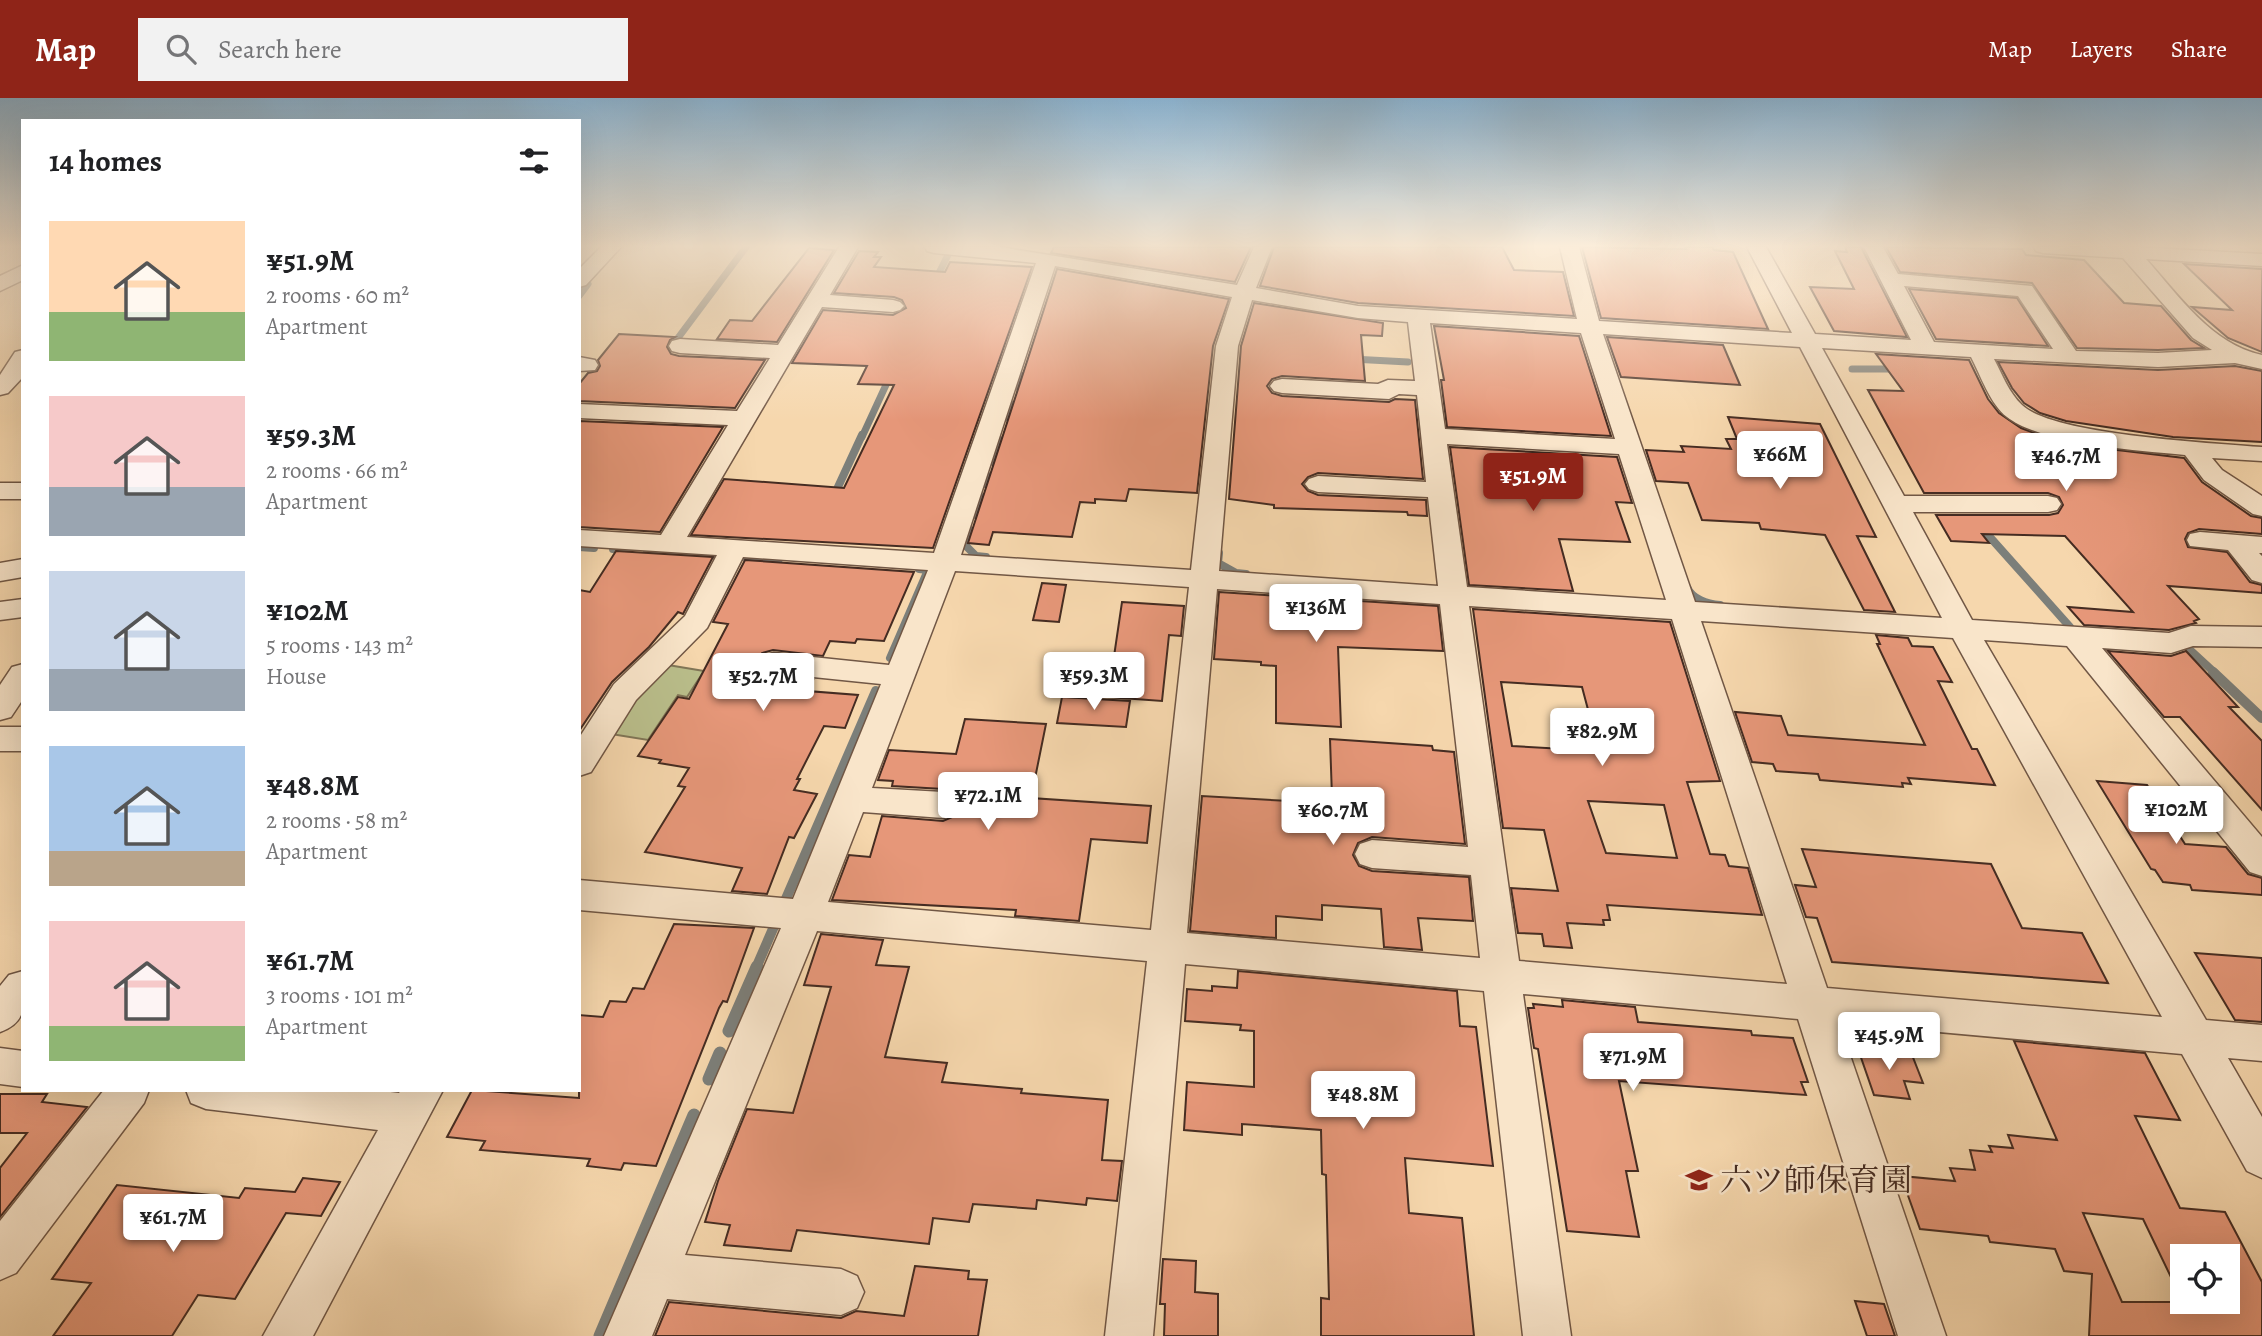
<!DOCTYPE html>
<html lang="en">
<head>
<meta charset="utf-8">
<style>
  :root { --surface:#fff; --page:#f2f2f2; --text:#202124; --muted:#757577; --accent:#8f2418 }
  body { margin:0; font-family:Alegreya,"Noto Serif JP",serif; background:var(--page); color:var(--text); height:100vh; display:flex; flex-direction:column; font-size:26px; white-space:nowrap }
  * { box-sizing:border-box; margin:0 }
  p { font-size:23px; color:var(--muted) }
  .icon { flex:none; width:38px; height:38px; fill:none; stroke:currentColor; stroke-width:2; stroke-linecap:round; stroke-linejoin:round }
  .map { position:relative; flex:1; overflow:hidden }
  .details { position:absolute; left:21px; top:21px; width:560px; height:973px; display:flex; flex-direction:column; background:var(--surface); border-radius:0px; box-shadow:0 7px 28px #0002 }
  .details>* { flex:none }
  .fabs { position:absolute; left:2170px; top:1146px; display:grid; gap:14px }
  .fabs a { display:grid; place-items:center; width:70px; height:70px; border-radius:0px; background:var(--surface); box-shadow:0 7px 28px #0002; font-size:35px }
  .price { position:absolute; translate:-50% -60px; padding:0 16px; border-radius:7px; background:#fff; color:#222; font-size:23px; line-height:46px; filter:drop-shadow(0 2px 4px #0008) }
  .price::after { content:''; position:absolute; left:50%; top:42px; width:21px; height:16px; margin-left:-10px; background:inherit; clip-path:polygon(0 0,100% 0,50% 100%) }
  .price.current { background:var(--accent); color:#fff }
  ul { padding:0; list-style:none }
  li { display:flex; align-items:center; gap:21px; height:175px; padding:0 28px }
  li span { display:grid; place-items:center; flex:none; width:196px; height:140px; border-radius:0px; color:#555 }
  li>.icon { margin-inline-start:auto }
  span .icon { width:84px; height:84px; fill:#fffc; stroke-width:1 }
  li b { font-size:30px }
  h2 { display:flex; justify-content:space-between; align-items:center; height:84px; padding:0 28px; font-size:30px }
  header { display:flex; align-items:center; gap:42px; box-sizing:border-box; height:98px; padding:0 35px; background:var(--accent); color:#fff }
  header strong { font-size:33px }
  nav { display:flex; gap:38px; margin-inline-start:auto; font-size:24px }
  .search { width:490px; height:63px; background:var(--page); display:flex; align-items:center; gap:18px; box-sizing:border-box; padding:0 24px; border-radius:0px; color:var(--muted); font-size:26px }
  .map>svg:first-child { display:block }
  .green { fill:#babf8c; stroke:#807657; stroke-width:2 }
  .lines { fill:none; stroke-linecap:round; stroke-linejoin:round }
  .stream-far3 { stroke:#7c7f7a; stroke-width:7 }
  .stream-far2 { stroke:#7c7f7a; stroke-width:8 }
  .stream-far1 { stroke:#7c7f7a; stroke-width:10 }
  .stream { stroke:#7c7f7a; stroke-width:13 }
  .building { fill:#e69779; stroke:#452c22; stroke-width:2; fill-rule:evenodd }
  .minor-casing { stroke:#715745; stroke-width:3 }
  .minor { fill:#f9e5ca; fill-rule:evenodd }
  .labels { text-anchor:middle; dominant-baseline:central; stroke-width:5; stroke-linejoin:round; paint-order:stroke }
  .near-poi-label { font-size:32px; fill:#452c22; stroke:#f9e5ca; text-anchor:start }
</style>
</head>
<body>
<header>
<strong>Map</strong>
<div class="search"><svg class="icon" aria-label="search" viewBox="0 0 24 24"><circle cx="10" cy="10" r="6"/><path d="M15 15l6 6"/></svg>Search here</div>
<nav><a>Map</a><a>Layers</a><a>Share</a></nav>
</header>
<div class="map">
<svg width="2262" height="1238" viewBox="0 0 2262 1238">
  <rect width="100%" height="100%" fill="#f6d7ad"/>
  <filter id="stains"><feTurbulence type="fractalNoise" baseFrequency=".00286" numOctaves="4"/><feColorMatrix values="0 0 0 0 .2 0 0 0 0 .09 0 0 0 0 .02 0 0 0 .5 -.17"/></filter>
  <radialGradient id="worn" r=".72"><stop offset=".6" stop-color="#630" stop-opacity="0"/><stop offset="1" stop-color="#630" stop-opacity=".3"/></radialGradient>
  <path class="green" d="M662,566l42,7 -17,26 -9,-2 -30,45 -43,-7z"/>
  <g class="lines">
    <path class="stream-far3" d="M935,183l14,-28
      M579,198l9,-12
      M669,252l77,-103
      M1352,261l56,3
      M1852,271h45
      M1017,289l4,-12
      M1007,320l4,-14
      M862,339l29,-63"/>
    <path class="stream-far2" d="M993,364l7,-22
      M985,386l3,-8
      M832,402l30,-65
      M975,417l6,-18
      M1980,428l90,101
      M970,432l-5,15 11,11 10,1
      M579,449l15,1
      M613,451l15,1
      M647,453l132,8
      M1219,455l-1,10 18,10 10,1
      M1687,489c5,12 20,17 33,18
      M2190,552l25,23
      M890,560l38,-88 -9,-1"/>
    <path class="stream-far1" d="M2213,574l49,46
      M756,870l120,-277"/>
    <path class="stream" d="M729,933l28,-64
      M709,981l11,-26
      M600,1238l94,-221"/>
  </g>
  <path class="building" d="M1054,149h197l-16,35 -184,-29z
    M1274,149h228l12,23 49,2 11,44 -216,-13 -98,-17z
    M1582,149l104,2 -1,-2h27l2,3 19,2 35,77 -167,-11z
    M1845,149h16l46,90 -73,-6 -24,-44 44,2 -19,-38 12,1z
    M1886,149l136,2 4,6 58,5 40,43 37,3 30,34 13,8 -46,2 -81,-2 -45,-65 -132,-11z
    M809,150l25,2 -57,92 -60,-3 13,-19 22,1z
    M859,153l19,1 -4,5h7l-7,10 71,5 5,-10 82,5 -99,281 -242,-13 33,-56 120,9 50,-103 -36,-1 9,-18 -75,-3 31,-53 70,5 13,-7 -4,-8 -8,-3 -60,-4z
    M2184,166l78,5v83l-34,-14 -36,-31 40,3z
    M1057,171l172,30 -16,47 -16,147 -68,-4 -3,12 -31,-2v4l-15,-1 -8,35 -79,-5 -4,13 -21,-2z
    M1909,191l108,9 31,48 -112,-7z
    M1254,205l129,20 -1,13 -21,-1 4,46 -83,-5 -10,3 -5,7 5,7 10,3 107,6 6,-3 20,1 8,79 -105,-6 -10,4 -6,7 6,7 10,4 108,5 1,16 -19,-1 -1,-3 -133,-4v-3l-45,-6 12,-153z
    M1434,228l145,10 32,100 -164,-9 -6,-47h3z
    M619,236l56,3 -5,3 -3,7 4,7 8,2 86,4 -30,48 -156,-7v-17l9,-11 9,-2 3,-5 -2,-6z
    M1607,239l116,8 17,40 -119,-8z
    M1876,256l93,6 19,39 11,14 22,15 21,8 50,11 92,11 18,24 49,34 11,2v16l-63,-5 -11,4 -3,6 3,8 39,5 23,30 12,3v8l-94,-7 31,33 -5,2 2,2 -27,7 -85,-5 -16,-18 65,5 -68,-76 -83,-2 7,9 -38,-2 -15,-26h113l9,-2 5,-8 -4,-8 -11,-4h-124l-56,-103 35,1z
    M1998,264l160,8 77,-4 27,5v71l-89,-5 -107,-16 -26,-8 -16,-10 -12,-15z
    M1728,319l92,7 56,113 -19,-1 38,76 -31,-2 -39,-75 -64,-6 -2,-6 -57,-3 -14,-37 -32,-2 -10,-31 38,2 -3,-6 50,3 -5,-10h11z
    M579,323l144,6 -63,105 -81,-5z
    M1450,349l167,10 15,46 -16,-1 14,40 -71,-3 14,52 -104,-6z
    M616,453l97,6 -30,57 -5,-2 -29,35 -37,35 -33,49v-141l11,2z
    M745,462l169,12 -30,69 -27,-2 -2,4 -25,-2 -7,15 -50,-6 -11,3 -5,9 5,11 51,7 -5,11 50,4 -13,33 -21,-2 -27,53h3l-6,11 23,4 -23,44 -5,-1 -22,57 -35,-3 10,-23 -97,-16 40,-65 -7,-1 11,-18 -30,-5 2,-3 -23,-4 40,-59 11,2 39,-75 -15,-2z
    M1042,485l24,2 -7,37 -26,-2z
    M1219,494l219,14 5,45 -105,-4 3,80 -65,-4v-57l-15,-1v-3l-47,-3z
    M1122,504l62,4 -3,30 -12,-1 -7,66 -54,-4z
    M1473,511l197,13 50,159 -33,1 23,72 15,1 4,11 19,2 14,47 -155,-10 3,15h-7l1,5 -37,-2 5,25 -28,-2 -2,-12 -24,-1 -7,-45 47,3 -14,-61 -41,-2zM1501,584l81,5 17,64 -87,-5zM1588,703l76,4 13,53 -71,-5z
    M1876,537l32,3 4,8 21,1 19,35 -14,-1 34,68h5l18,36 -87,-7 3,6 -9,-1 1,4 -83,-7 -2,-6 -42,-3 -3,-7 -21,-2 -17,-50 46,4 7,19 137,10 -48,-101h3z
    M2108,553l63,5 15,-5 52,56h-9l33,34v69l-82,-93h-16z
    M1062,599l68,4 -4,26 -69,-4z
    M965,621l81,5 -15,74 120,8 -4,37 -56,-4 -12,82 -64,-5 1,-6 -184,-10 17,-45 21,2 12,-41 61,5 14,-6 5,-11 -6,-10 -13,-5 -51,-3 1,-5 -15,-1 11,-30 67,4z
    M1330,641l102,7 1,4 21,2 11,92 -93,-7 -14,6 -5,12 6,11 13,5 97,6 4,44 -55,-3 4,32 -38,-3 -3,-38 -59,-4v15l-46,-4v22l-86,-7 12,-135 87,5v-4h4v-3l39,3z
    M2097,683l50,4 38,59 41,3 22,27 14,4v17l-70,-5 -2,-5 -27,-3 -8,-12 -4,-1z
    M1802,751l189,15 31,64 60,5 26,50 -276,-21 -15,-44 -11,-1 -11,-32 21,2z
    M674,826l80,4 -27,74 -4,-1 -4,7 -63,158 -32,-3 -3,7 -34,-4 3,-7 -110,-9 5,-9 -38,-4 25,-47 107,8v-83l24,2 7,-16 16,1 7,-14 11,1z
    M821,836l62,6 -7,25 33,2 -24,90 62,6 -5,19 80,7 -1,4 87,7 -6,60 20,1 -5,40 -30,-3 -1,7 -49,-5 -1,9 -63,-5 -4,18 -36,-4 -4,26 -132,-14 -6,21 -67,-6 6,-20 -25,-3 13,-41 29,-72 46,4 38,-126 -27,-2z
    M2195,855l67,5v64l-27,-2z
    M1238,873l219,20 3,35 16,1 17,139 -88,-8 4,55 53,5 12,118h-153v-38l8,1 -3,-124 -4,-1 -1,-44 -79,-6v11l-58,-5 3,-48 67,5v-56l-14,-1 1,-5 -56,-4 2,-32 25,2v-5l25,2z
    M1562,902l73,7 3,15 113,9 1,4 41,3 15,44h-7l5,13 -187,-14 19,90h-12l13,66 -72,-6 -29,-182 -4,-1 -6,-40h6l-1,-4 30,3z
    M2014,943l131,12 35,67 -45,-4 45,92 45,4 37,70v54h-173l3,-62 -28,-3 -9,-22 -65,-7 -2,-6 -68,-7 -19,-53 54,5 -5,-13 25,2 -5,-20 22,2 -3,-6 24,2 -5,-13 49,5zM2083,1115l60,6 39,81v-44h46v46h-106z
    M1857,948l55,9 11,28 -19,-2 6,18 -36,-4z
    M0,996h47l-5,8 45,5 -87,110v-49l27,-35h-27z
    M303,1080l37,4 -19,34 -35,-3 -51,86 -37,-4 -26,41h-119l38,-53 -39,-4 65,-94 122,13 6,-10 50,4z
    M1163,1161l33,2 -1,31 23,2v42h-54l1,-32h-5z
    M915,1168l54,5 -1,8 19,1 -9,56h-323l14,-34 172,16 15,-7 48,5z
    M1855,1203l29,3 11,32h-28z"/>
  <g class="lines">
    <g class="minor-casing">
      <path id="minor" d="M601,149h20l-35,38 -7,2v-18z
        M839,149h19l-28,48 63,5 7,2 4,4 -4,4 -7,2 -71,-5 -135,230 247,16 102,-290 -102,-10 -7,-2 -2,-4h74l238,38 17,-38h18l-16,41 102,18 219,13 -17,-72h19l20,74 193,12 -45,-86h19l49,87 96,6 -47,-93h19l15,27 134,12 44,65 82,2 54,-3 -19,-12 -70,-80 -80,-5 -7,-2 -2,-4h101l127,7v12l-116,-7c33,37 65,85 116,96v14l-27,-6 -77,4 -164,-8c8,15 15,34 28,46 31,30 192,38 240,42v14l-50,-3 10,12 40,26v20l-9,-2 -49,-34 -19,-25c-44,-4 -144,-11 -178,-38 -17,-13 -26,-41 -36,-60l-149,-9 82,148h144l9,2 4,6 -4,6 -9,2h-135l59,108 197,13 22,-7 71,1v20l-69,-1 -22,7 -69,-5 160,189v39l-12,-4 -183,-226 -83,-6 222,380 56,5v36l-34,-3 34,59v61l-15,-7 -65,-117 -343,-31 107,313h-48l-100,-317 -275,-25 48,342h-48l-39,-345 -299,-27 -32,372h-48l42,-375 -330,-30 -132,324 156,14 16,7 7,16 -7,16 -16,7 -174,-16 -15,37h-48l177,-408 -202,-18v-30l214,19 88,-215 -107,-11 -11,-3 -4,-7 4,-7 11,-3 115,12 39,-95 -185,-13 -36,71 -71,72 -45,72 -12,4v-38l35,-54 71,-68 32,-61 -138,-9v-16l82,5 67,-110 -149,-7v-14l158,7 33,-53 -90,-5 -8,-2 -3,-5 3,-5 8,-2 98,6zM1055,168l177,31 -16,49 -25,224 -230,-15zM1904,188l114,10 35,53 -119,-7zM1252,202l106,18 50,4 7,59 -27,-1 -10,4 -96,-5 -8,2 -4,5 4,5 8,2 107,6 10,-5 18,1 9,87 -108,-6 -9,3 -4,5 4,5 9,3 110,5 10,89 -219,-15 19,-225zM1430,225l151,10 34,106 -170,-10zM1603,236l197,13 142,271 -247,-16zM1447,346l172,10 47,146 -199,-13zM955,473l234,16 -38,343 -323,-28 35,-90 80,6 12,-4 5,-9 -5,-9 -12,-4 -71,-4zM1217,491l223,15 28,243 -96,-7 -12,4 -5,10 5,10 12,4 99,7 9,83 -293,-25zM1469,508l203,13 115,365 -268,-23zM1701,523l252,17 209,379 -335,-29z
        M23,167v15l-23,11v-15z
        M23,252v27l-15,16 -8,2v-20l15,-23z
        M579,259l16,3 3,5 -3,5 -16,1z
        M0,385h23v16h-23z
        M2200,434l62,5v16h-3l3,3v27l-10,-3 -24,-30 -38,-4 -3,-6 3,-6z
        M23,461v18l-23,4v-18z
        M23,501v18l-23,3v-18z
        M23,566v35l-12,18 -11,3v-35l12,-18z
        M0,629h23v24h-23z
        M23,873c0,28 8,50 -23,61v-46l9,-11z
        M0,950l23,3v36l-23,-3z
        M104,992h45l-5,13 -128,170 -16,7v-59z
        M186,992h187l26,3 2,-3h42l-130,246h-50l115,-206 -172,-21 -15,-6z"/>
    </g>
    <use href="#minor" class="minor"/>
  </g>
  <linearGradient id="sky" x2="0" y2="1"><stop stop-color="#8bb5d4"/><stop offset="0.46" stop-color="#fbedda"/><stop offset="1" stop-color="#fbedda" stop-opacity="0"/></linearGradient>
  <rect width="2262" height="322" fill="url(#sky)"/>
  <defs>
    <g id="school-bare" transform="scale(2.1)"><path d="M0-5L7-2L0 1L-7-2ZM-4 1L0 2.5L4 1V4Q0 6-4 4Z" fill="#8f2418" stroke="#f9e5ca" stroke-width="2.5" paint-order="stroke"/></g>
  </defs>
  <g fill-rule="evenodd">
    <use href="#school-bare" x="1699" y="1082"/>
  </g>
  <g class="labels">
    <g class="near-poi-label">
      <text x="1720" y="1082">六ツ師保育園</text>
    </g>
  </g>
  <rect width="100%" height="100%" filter="url(#stains)"/>
  <rect width="100%" height="100%" fill="url(#worn)"/>
</svg>
<div class="fabs">
<a><svg class="icon" aria-label="locate" viewBox="0 0 24 24"><circle cx="12" cy="12" r="6"/><path d="M12 2v4M12 18v4M2 12h4M18 12h4"/></svg></a>
</div>
<b class="price" style="left:1780px;top:393px">¥66M</b>
<b class="price" style="left:2066px;top:395px">¥46.7M</b>
<b class="price current" style="left:1533px;top:415px">¥51.9M</b>
<b class="price" style="left:1316px;top:546px">¥136M</b>
<b class="price" style="left:1094px;top:614px">¥59.3M</b>
<b class="price" style="left:763px;top:615px">¥52.7M</b>
<b class="price" style="left:1602px;top:670px">¥82.9M</b>
<b class="price" style="left:988px;top:734px">¥72.1M</b>
<b class="price" style="left:2176px;top:748px">¥102M</b>
<b class="price" style="left:1333px;top:749px">¥60.7M</b>
<b class="price" style="left:1889px;top:974px">¥45.9M</b>
<b class="price" style="left:1633px;top:995px">¥71.9M</b>
<b class="price" style="left:1363px;top:1033px">¥48.8M</b>
<b class="price" style="left:173px;top:1156px">¥61.7M</b>
<section class="details">
<h2>14 homes<svg class="icon" aria-label="filters" viewBox="0 0 24 24"><path d="M4 7h16M4 17h16"/><circle cx="9" cy="7" r="2"/><circle cx="15" cy="17" r="2"/></svg></h2>
<ul>
<li><span style="background:linear-gradient(#ffd9b3 65%,#8fb573 0)"><svg class="icon" aria-label="home" viewBox="0 0 24 24"><path d="M3 11l9-7 9 7M6 9v11h12V9"/></svg></span><div><b>¥51.9M</b><p>2 rooms · 60 m²</p><p>Apartment</p></div></li>
<li><span style="background:linear-gradient(#f6c9c9 65%,#9aa5b1 0)"><svg class="icon" aria-label="home" viewBox="0 0 24 24"><path d="M3 11l9-7 9 7M6 9v11h12V9"/></svg></span><div><b>¥59.3M</b><p>2 rooms · 66 m²</p><p>Apartment</p></div></li>
<li><span style="background:linear-gradient(#c9d6e8 70%,#9aa5b1 0)"><svg class="icon" aria-label="home" viewBox="0 0 24 24"><path d="M3 11l9-7 9 7M6 9v11h12V9"/></svg></span><div><b>¥102M</b><p>5 rooms · 143 m²</p><p>House</p></div></li>
<li><span style="background:linear-gradient(#a9c7e8 75%,#b9a48a 0)"><svg class="icon" aria-label="home" viewBox="0 0 24 24"><path d="M3 11l9-7 9 7M6 9v11h12V9"/></svg></span><div><b>¥48.8M</b><p>2 rooms · 58 m²</p><p>Apartment</p></div></li>
<li><span style="background:linear-gradient(#f6c9c9 75%,#8fb573 0)"><svg class="icon" aria-label="home" viewBox="0 0 24 24"><path d="M3 11l9-7 9 7M6 9v11h12V9"/></svg></span><div><b>¥61.7M</b><p>3 rooms · 101 m²</p><p>Apartment</p></div></li>
</ul>
</section>
</div>
</body>
</html>
